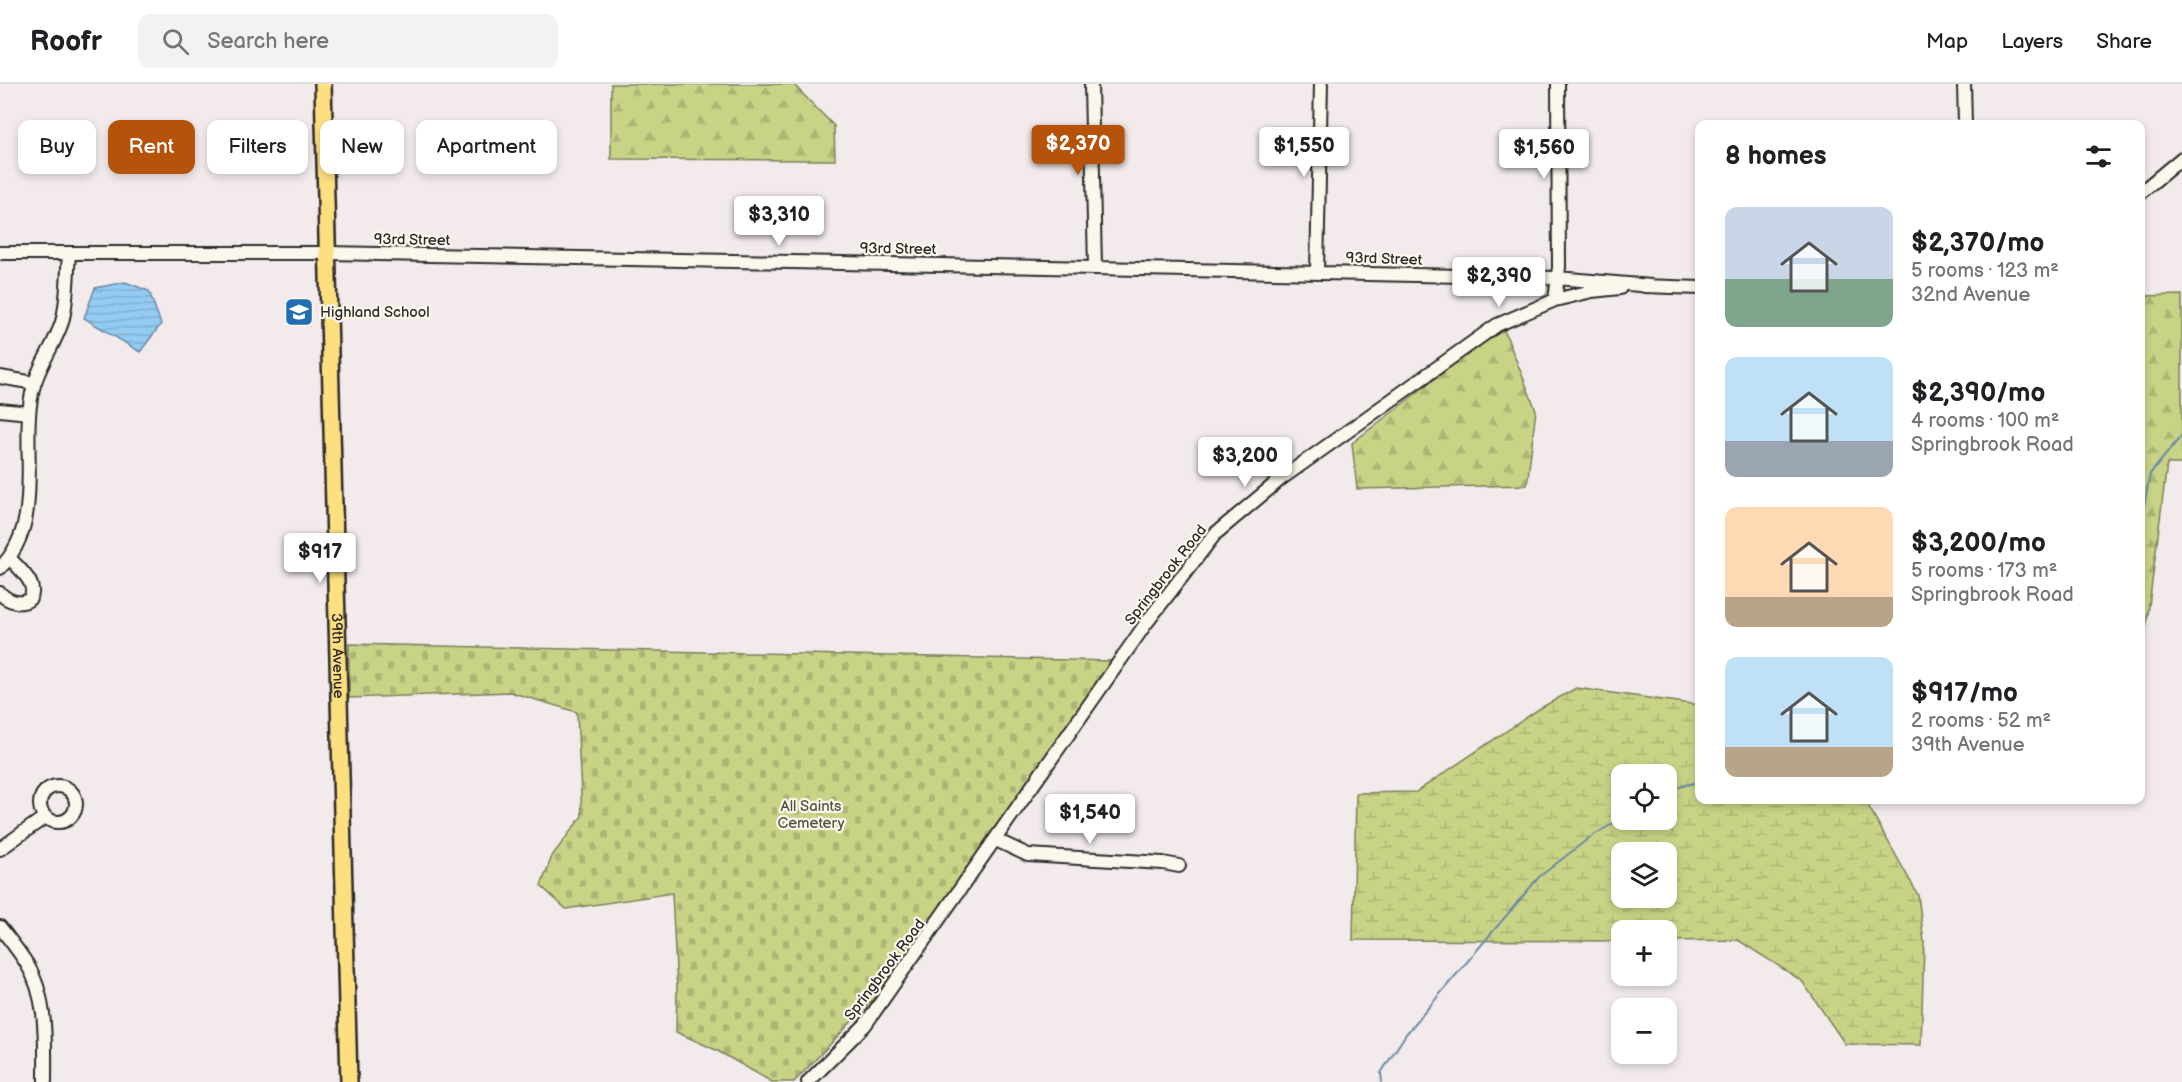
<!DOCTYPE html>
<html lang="en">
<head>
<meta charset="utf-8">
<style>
  :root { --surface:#fff; --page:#f2f2f2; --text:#202124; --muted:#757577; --line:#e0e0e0; --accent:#b45309 }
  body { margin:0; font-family:"Balsamiq Sans",sans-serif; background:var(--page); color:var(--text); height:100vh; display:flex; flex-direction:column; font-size:22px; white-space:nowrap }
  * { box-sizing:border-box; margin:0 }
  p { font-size:20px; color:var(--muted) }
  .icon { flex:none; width:33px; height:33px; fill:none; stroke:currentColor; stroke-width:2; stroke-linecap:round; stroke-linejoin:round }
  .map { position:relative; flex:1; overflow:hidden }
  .sheet { position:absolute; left:1695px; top:36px; width:450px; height:684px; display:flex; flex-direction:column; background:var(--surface); border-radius:12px; box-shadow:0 3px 9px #0003 }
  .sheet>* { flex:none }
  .top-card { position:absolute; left:18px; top:36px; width:570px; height:54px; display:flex; gap:12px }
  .buttons { position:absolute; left:1611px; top:680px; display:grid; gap:12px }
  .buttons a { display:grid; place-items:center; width:66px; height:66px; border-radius:12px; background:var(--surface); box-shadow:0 3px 9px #0003; font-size:30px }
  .price { position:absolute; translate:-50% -51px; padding:0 14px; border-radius:6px; background:#fff; color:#222; font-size:20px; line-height:39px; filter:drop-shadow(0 2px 3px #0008) }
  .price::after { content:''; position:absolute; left:50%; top:36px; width:18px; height:14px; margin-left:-9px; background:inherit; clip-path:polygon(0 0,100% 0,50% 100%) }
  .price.active { background:var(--accent); color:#fff }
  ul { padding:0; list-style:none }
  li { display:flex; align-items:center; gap:18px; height:150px; padding:0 30px }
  li span { display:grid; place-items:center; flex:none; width:168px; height:120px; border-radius:12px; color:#555 }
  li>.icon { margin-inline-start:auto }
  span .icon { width:72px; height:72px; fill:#fffc; stroke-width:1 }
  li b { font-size:26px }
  h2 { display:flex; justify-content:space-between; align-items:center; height:72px; padding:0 30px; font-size:26px }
  .chip { padding:0 21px; border-radius:12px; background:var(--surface); box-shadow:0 3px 9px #0003; font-size:21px; line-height:54px }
  .chip.active { background:var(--accent); color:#fff }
  header { display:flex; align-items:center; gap:36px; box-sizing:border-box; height:84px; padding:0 30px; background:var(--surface); border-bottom:2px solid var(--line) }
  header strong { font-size:28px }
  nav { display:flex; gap:33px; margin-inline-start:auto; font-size:21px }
  .search { width:420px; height:54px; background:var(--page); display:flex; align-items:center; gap:15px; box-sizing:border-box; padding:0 21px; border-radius:12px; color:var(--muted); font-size:22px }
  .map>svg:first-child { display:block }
  .forest { fill:url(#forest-firs); stroke:#7a7f58; stroke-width:1.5 }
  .wetland { fill:url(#wetland-marsh); stroke:#7a7f58; stroke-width:1.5; fill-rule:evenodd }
  .cemetery { fill:url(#cemetery-stones); stroke:#7a7f58; stroke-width:1.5 }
  .water { fill:url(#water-rules); stroke:#698ba2; stroke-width:1.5 }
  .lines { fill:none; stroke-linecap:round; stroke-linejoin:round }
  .stream { stroke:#698ba2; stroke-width:2 }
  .minor-casing { stroke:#2b2b2b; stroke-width:16 }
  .major-casing { stroke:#2b2b2b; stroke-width:20 }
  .minor { stroke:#fbf7ec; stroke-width:12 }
  .major { stroke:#fedf80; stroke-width:15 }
  .labels { text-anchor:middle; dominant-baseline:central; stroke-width:4.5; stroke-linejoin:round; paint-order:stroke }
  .street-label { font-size:15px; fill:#2b2b2b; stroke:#fbf7ec }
  .poi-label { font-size:15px; fill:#2b2b2b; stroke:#fbf7ec; text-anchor:start }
  .park-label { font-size:15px; fill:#525542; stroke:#fbf7ec }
</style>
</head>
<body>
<header>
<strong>Roofr</strong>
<div class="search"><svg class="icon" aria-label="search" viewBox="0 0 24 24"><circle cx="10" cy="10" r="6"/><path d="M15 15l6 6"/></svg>Search here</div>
<nav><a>Map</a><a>Layers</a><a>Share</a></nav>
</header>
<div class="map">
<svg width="2182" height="998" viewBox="0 0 2182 998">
  <defs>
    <pattern id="forest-firs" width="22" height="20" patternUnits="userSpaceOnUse" patternTransform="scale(1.5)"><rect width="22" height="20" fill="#c8d386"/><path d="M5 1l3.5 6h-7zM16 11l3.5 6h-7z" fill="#acb574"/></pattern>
    <pattern id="wetland-marsh" width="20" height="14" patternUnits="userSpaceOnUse" patternTransform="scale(1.5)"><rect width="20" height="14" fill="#c8d386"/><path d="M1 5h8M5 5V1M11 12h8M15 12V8" fill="none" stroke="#acb574"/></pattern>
    <pattern id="cemetery-stones" width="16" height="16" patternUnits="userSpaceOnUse" patternTransform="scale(1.5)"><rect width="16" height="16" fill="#c8d386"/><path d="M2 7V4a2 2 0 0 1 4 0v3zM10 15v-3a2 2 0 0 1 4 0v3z" fill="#acb574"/></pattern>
    <pattern id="water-rules" width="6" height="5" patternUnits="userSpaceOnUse" patternTransform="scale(1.5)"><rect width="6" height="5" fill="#93cbf2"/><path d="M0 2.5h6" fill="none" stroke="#7faed0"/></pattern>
  </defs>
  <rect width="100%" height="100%" fill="#f2eaeb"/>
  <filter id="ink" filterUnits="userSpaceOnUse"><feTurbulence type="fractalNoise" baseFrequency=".0167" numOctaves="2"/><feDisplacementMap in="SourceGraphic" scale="12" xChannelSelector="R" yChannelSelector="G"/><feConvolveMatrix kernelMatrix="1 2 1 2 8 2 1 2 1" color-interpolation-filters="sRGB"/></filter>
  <g filter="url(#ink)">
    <path class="forest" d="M611,0h182l41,42 1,34 -224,-1z
      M2182,211v169h-15l-23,181 -3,1v-350z
      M1504,246l32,80 -9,75 -170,4 -5,-46 132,-102z"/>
    <path class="wetland" d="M1576,604l123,17 1,95h165l53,95 6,47 -3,103 -76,-1 -43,-63 -64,-41 -71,1 -1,-11h-44l-1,11 -268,-1 3,-147 60,-1 123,-83zM1622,690h44v45h-44zM1622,768h44v45h-44z"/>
    <path class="cemetery" d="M349,560l764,17 -232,330 -87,91h-22l-56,-32 -40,-18 1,-42 -5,-97 -106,16 -25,-23 11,-30 30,-40 -5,-104 -67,-20 -161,6z"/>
    <path class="water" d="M125,198l24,9 12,33 -21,28 -56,-34 11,-30z"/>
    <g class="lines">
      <path class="stream" d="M2140,443l10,-53 32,-39
        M1666,707l34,-10
        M1382,998l-1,-9 25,-39 133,-157 50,-39 33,-20"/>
      <g class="minor-casing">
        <path id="minor" d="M1091,0l4,184
          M1964,0l1,40
          M2140,109l42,-35
          M0,169h328l767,15 462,10 94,8
          M1317,188l4,-188
          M1644,202l56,2
          M1555,216l4,-33 -1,-183
          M0,293l34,6
          M0,326l29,3
          M0,484c46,-46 20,-118 32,-175 5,-26 22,-46 30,-71 6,-22 5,-46 7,-68
          M0,509c11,13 38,14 31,-8 -3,-10 -15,-19 -21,-27
          M40 720a18 18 0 1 1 36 0a18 18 0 1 1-36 0Z
          M996,756l32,15 135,8 16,3
          M0,765l45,-32
          M0,843c9,12 19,24 27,37 21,34 18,80 18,118
          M808,998l57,-57 282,-403 68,-88 67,-56 215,-153 58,-25 37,-9 28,-3"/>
      </g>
      <g class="major-casing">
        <g id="major">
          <path id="s1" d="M323,0l26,998"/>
        </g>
      </g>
      <use href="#minor" class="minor"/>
      <use href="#major" class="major"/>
    </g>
  </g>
  <defs>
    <g id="school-square" transform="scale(1.5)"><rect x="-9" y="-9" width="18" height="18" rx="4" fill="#1f6fb2" stroke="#fbf7ec"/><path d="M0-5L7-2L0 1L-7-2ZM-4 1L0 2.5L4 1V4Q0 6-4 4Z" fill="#fff"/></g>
  </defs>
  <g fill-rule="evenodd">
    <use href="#school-square" x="299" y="228"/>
  </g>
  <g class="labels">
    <g class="street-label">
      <text transform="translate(412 156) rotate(1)">93rd Street</text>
      <text transform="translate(898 165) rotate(1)">93rd Street</text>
      <text transform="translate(1384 175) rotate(2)">93rd Street</text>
      <text transform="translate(1166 491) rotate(-52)">Springbrook Road</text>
      <text stroke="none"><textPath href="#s1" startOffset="572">39th Avenue</textPath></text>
      <text transform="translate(885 886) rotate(-53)">Springbrook Road</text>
    </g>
    <g class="poi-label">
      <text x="320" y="228">Highland School</text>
    </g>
    <g class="park-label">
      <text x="811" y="722">All Saints<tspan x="811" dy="17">Cemetery</tspan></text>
    </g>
  </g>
</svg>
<div class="buttons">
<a><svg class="icon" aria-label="locate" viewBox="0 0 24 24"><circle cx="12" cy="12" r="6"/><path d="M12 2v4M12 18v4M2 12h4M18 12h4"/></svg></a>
<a><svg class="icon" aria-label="layers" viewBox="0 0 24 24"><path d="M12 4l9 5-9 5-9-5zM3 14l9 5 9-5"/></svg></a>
<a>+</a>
<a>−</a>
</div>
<b class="price active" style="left:1078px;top:92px">$2,370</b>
<b class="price" style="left:1304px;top:94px">$1,550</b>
<b class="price" style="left:1544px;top:96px">$1,560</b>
<b class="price" style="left:779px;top:163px">$3,310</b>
<b class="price" style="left:1499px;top:224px">$2,390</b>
<b class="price" style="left:1245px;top:404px">$3,200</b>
<b class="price" style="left:320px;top:500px">$917</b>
<b class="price" style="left:1090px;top:761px">$1,540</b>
<div class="top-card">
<a class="chip">Buy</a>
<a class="chip active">Rent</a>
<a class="chip">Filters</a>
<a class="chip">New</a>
<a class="chip">Apartment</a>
</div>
<section class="sheet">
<h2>8 homes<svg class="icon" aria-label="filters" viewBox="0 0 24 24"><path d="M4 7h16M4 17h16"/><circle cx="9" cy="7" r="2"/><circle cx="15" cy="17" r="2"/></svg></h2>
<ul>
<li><span style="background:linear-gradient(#c9d6e8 60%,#7fa58c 0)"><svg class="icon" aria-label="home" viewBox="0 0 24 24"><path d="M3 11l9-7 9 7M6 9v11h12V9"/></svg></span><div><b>$2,370/mo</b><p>5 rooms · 123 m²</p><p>32nd Avenue</p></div></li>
<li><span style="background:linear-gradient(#bfe0f5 70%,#9aa5b1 0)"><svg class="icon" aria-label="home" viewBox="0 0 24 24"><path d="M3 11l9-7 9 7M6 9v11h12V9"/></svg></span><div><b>$2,390/mo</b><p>4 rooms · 100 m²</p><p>Springbrook Road</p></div></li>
<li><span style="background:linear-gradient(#ffd9b3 75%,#b9a48a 0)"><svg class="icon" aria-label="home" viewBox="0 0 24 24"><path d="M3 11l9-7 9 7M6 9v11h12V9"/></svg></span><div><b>$3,200/mo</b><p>5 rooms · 173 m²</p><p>Springbrook Road</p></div></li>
<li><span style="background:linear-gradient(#bfe0f5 75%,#b9a48a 0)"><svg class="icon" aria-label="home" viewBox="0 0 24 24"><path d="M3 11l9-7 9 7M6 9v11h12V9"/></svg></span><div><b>$917/mo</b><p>2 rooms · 52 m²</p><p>39th Avenue</p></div></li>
</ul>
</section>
</div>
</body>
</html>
